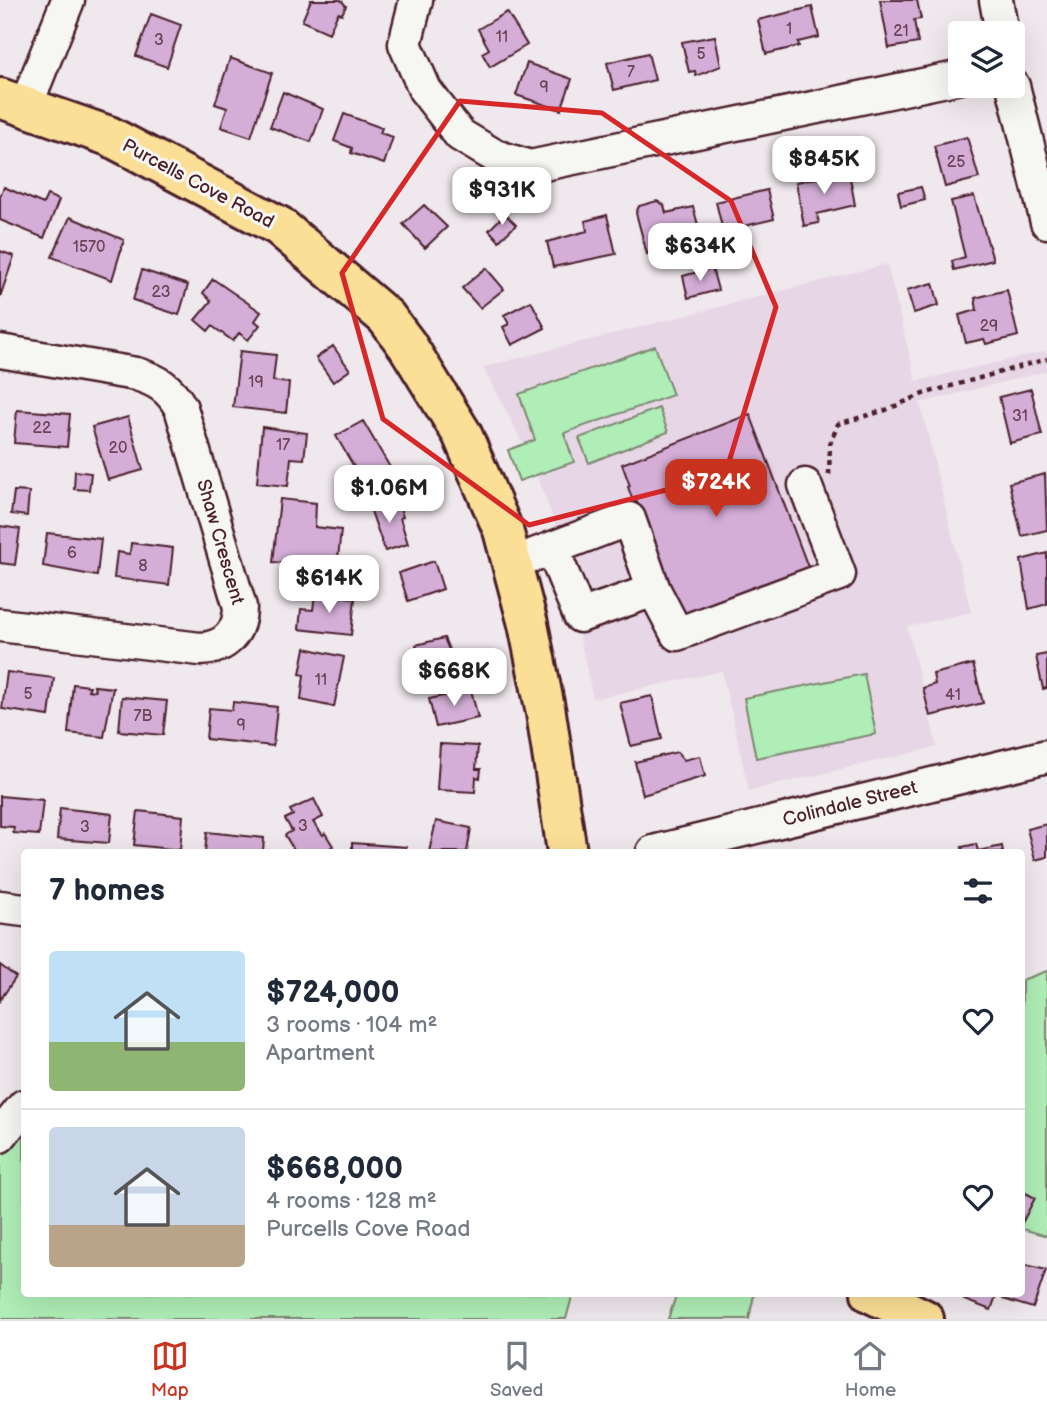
<!DOCTYPE html>
<html lang="en">
<head>
<meta charset="utf-8">
<style>
  :root { --surface:#fff; --page:#f2f2f3; --text:#1f2937; --muted:#747a83; --line:#e0e1e3; --accent:#c8321e }
  body { margin:0; font-family:"Balsamiq Sans",sans-serif; background:var(--page); color:var(--text); height:100vh; display:flex; flex-direction:column; font-size:26px; white-space:nowrap }
  * { box-sizing:border-box; margin:0 }
  p { font-size:23px; color:var(--muted) }
  .icon { flex:none; width:38px; height:38px; fill:none; stroke:currentColor; stroke-width:2; stroke-linecap:round; stroke-linejoin:round }
  .map { position:relative; flex:1; overflow:hidden }
  .side { position:absolute; left:21px; top:849px; width:1004px; height:448px; display:flex; flex-direction:column; background:var(--surface); border-radius:7px; box-shadow:0 7px 28px #0002 }
  .side>* { flex:none }
  .buttons { position:absolute; left:948px; top:21px; display:grid; gap:14px }
  .buttons a { display:grid; place-items:center; width:77px; height:77px; border-radius:7px; background:var(--surface); box-shadow:0 7px 28px #0002; font-size:35px }
  .price { position:absolute; translate:-50% -60px; padding:0 16px; border-radius:14px; background:#fff; color:#222; font-size:23px; line-height:46px; filter:drop-shadow(0 2px 4px #0008) }
  .price::after { content:''; position:absolute; left:50%; top:42px; width:21px; height:16px; margin-left:-10px; background:inherit; clip-path:polygon(0 0,100% 0,50% 100%) }
  .price.on { background:var(--accent); color:#fff }
  ul { padding:0; list-style:none }
  li { display:flex; align-items:center; gap:21px; height:175px; padding:0 28px }
  li+li { border-top:2px solid var(--line) }
  li span { display:grid; place-items:center; flex:none; width:196px; height:140px; border-radius:7px; color:#555 }
  li>.icon { margin-inline-start:auto }
  span .icon { width:84px; height:84px; fill:#fffc; stroke-width:1 }
  li b { font-size:30px }
  h2 { display:flex; justify-content:space-between; align-items:center; height:84px; padding:0 28px; font-size:30px }
  .menu { display:flex; justify-content:space-around; align-items:center; height:98px; border-top:2px solid var(--line); background:var(--surface); font-size:19px; color:var(--muted) }
  .menu a { display:grid; justify-items:center; gap:4px }
  .menu .on { color:var(--accent) }
  .map>svg:first-child { display:block }
  .built { fill:#e7d7e6 }
  .green { fill:#afeeb6; stroke:#7c8670; stroke-width:2 }
  .building { fill:#d4aed7; stroke:#4a1f2b; stroke-width:2 }
  .lines { fill:none; stroke-linecap:round; stroke-linejoin:round }
  .minor-casing { stroke:#4a1f2b; stroke-width:37 }
  .major-casing { stroke:#4a1f2b; stroke-width:44 }
  .path { stroke:#4a1f2b; stroke-width:4.5; stroke-dasharray:5 5; stroke-linecap:butt }
  .minor { stroke:#f6f6f2; stroke-width:32 }
  .major { stroke:#fbdf96; stroke-width:38 }
  .marked { fill:none; stroke:#d62828; stroke-width:5; stroke-linejoin:round }
  .labels { text-anchor:middle; dominant-baseline:central; stroke-width:6; stroke-linejoin:round; paint-order:stroke }
  .number-label { font-size:16px; fill:#6c4356 }
  .street-label { font-size:19px; fill:#4a1f2b; stroke:#f6f6f2 }
</style>
</head>
<body>
<div class="map">
<svg width="1047" height="1319" viewBox="0 0 1047 1319">
  <rect width="100%" height="100%" fill="#efe8ed"/>
  <filter id="ink" filterUnits="userSpaceOnUse"><feTurbulence type="fractalNoise" baseFrequency=".0143" numOctaves="2"/><feDisplacementMap in="SourceGraphic" scale="14" xChannelSelector="R" yChannelSelector="G"/><feConvolveMatrix kernelMatrix="1 2 1 2 8 2 1 2 1" color-interpolation-filters="sRGB"/></filter>
  <g filter="url(#ink)">
    <path class="built" d="M887,264l29,117 131,-30v20l-127,32 51,209 -64,15 30,120 -188,44 -27,-120 -129,28 -38,-176 -25,-66 -47,-90z"/>
    <path class="green" d="M655,346l18,49 -109,38 10,29 -55,19 -11,-31 27,-10 -16,-46z
      M659,408l9,24 -79,31 -10,-25z
      M864,674l12,60 -120,24 -12,-60z
      M1047,971v265l-25,-7v-249z
      M24,1106v187h549l-7,26h-566v-182z
      M677,1293h75l2,2 -5,24h-81z"/>
    <path class="building" d="M311,0h30l5,6 -4,8 -4,-1 -9,20 -27,-12z
      M880,0h37l4,19 -7,1 4,23 -29,5z
      M812,7l7,30 -21,5 1,4 -33,8 -8,-34z
      M507,12l20,33 -37,22 -8,-14 7,-4 -11,-20z
      M151,14l30,11 -14,42 -31,-11z
      M715,36l6,30 -25,10 -1,-5 -6,1 -7,-30z
      M648,53l7,27 -41,10 -7,-27z
      M230,58l42,15 -21,64 -30,-10 6,-19 -12,-4z
      M527,63l45,16 -11,31 -45,-15z
      M283,92l40,17 -12,33 -41,-15z
      M344,114l38,14 -2,5 13,4 -9,27 -33,-11 1,-5 -18,-7z
      M967,137l12,41 -34,9 -11,-41z
      M849,172l6,33 -38,9 2,9 -15,3 -8,-44z
      M4,187l39,17 4,-9 12,5 -15,38 -44,-18v-24z
      M921,187l4,13 -24,6 -3,-14z
      M767,190l7,29 -51,12 -7,-29z
      M974,196l19,64 -39,10 -2,-9 13,-4 -14,-56z
      M657,201l7,4 2,8 27,-6 7,25 -13,3 3,8 -43,11 -11,-41 3,-7z
      M424,205l23,22 -22,21 -22,-24z
      M505,214l11,11 -17,16 -10,-11z
      M607,215l9,39 -63,13 -6,-25 40,-11 -2,-10z
      M70,217l54,23 -12,40 -60,-23z
      M0,251l14,5 -14,41z
      M486,268l18,21 -24,19 -18,-20z
      M712,268l6,22 -30,8 -5,-22z
      M142,270l46,15 -9,30 -46,-15z
      M213,279l48,33 -6,9 5,4 -12,15 -9,-7 -6,8 -21,-15 -4,5 -13,-11 16,-19 -8,-8z
      M933,283l6,22 -25,8 -7,-23z
      M1007,290l11,46 -32,8 -2,-5 -18,4 -7,-28 18,-5 -2,-12z
      M531,301l14,27 -33,17 -9,-18 6,-3 -5,-9z
      M333,346l17,24 -17,12 -17,-24z
      M240,351l36,4 -3,26 16,2 -3,30 -53,-6z
      M1031,389l11,46 -32,8 -11,-46z
      M17,410l53,4 -3,33 -53,-4z
      M750,414l61,161 -128,49 -47,-124 -3,1 -5,-14 2,-1 -8,-22z
      M128,417l15,53 -35,10 -16,-53z
      M363,421l28,48 -27,15 -28,-48z
      M262,427l45,6 -3,26 -13,-1 -3,28 -31,-3z
      M75,471l16,2 -2,17 -15,-1z
      M1045,474l2,56 -25,6 -13,-53z
      M14,491l15,1 -2,24 -16,-2z
      M280,499l36,4 -1,24 26,3 -4,38 -64,-6z
      M393,500l3,9 4,-1 3,9 -3,1 8,26 -23,7 -15,-43z
      M0,526l20,3 -5,36 -15,-2z
      M47,533l54,6 -4,37 -54,-10z
      M131,543l42,5 -4,37 -55,-7 3,-26 13,2z
      M1047,553v51l-18,5 -8,-49z
      M434,561l9,28 -35,12 -9,-28z
      M315,594l40,4 -4,37 -52,-6 2,-20 12,1z
      M444,638l6,14 -3,1 3,11 -28,6 -3,-10 -5,1 -3,-8 7,-2 -2,-6z
      M305,648l39,9 -10,50 -33,-7 3,-25 -4,-1z
      M1047,654v34l-4,1 -7,-33z
      M973,664l10,39 -53,13 -7,-28 12,-4 -2,-10z
      M7,672l47,6 -5,38 -47,-7z
      M73,684l17,2 -2,4 7,1 -1,-5 19,2 -9,49 -36,-4z
      M471,690l7,28 -42,9 -7,-28z
      M652,696l10,43 -31,7 -11,-43z
      M122,697l45,4 -4,34 -44,-4z
      M233,702l44,5 -4,39 -67,-7 3,-31 23,2z
      M440,744l38,2 -2,23h5l-1,9 -4,-1 -1,15 -38,-2z
      M677,752l7,8 16,-4 5,20 -62,19 -8,-33z
      M0,796l43,4 -4,35 -26,-2 1,-6 -14,-1z
      M314,799l9,18 -10,5 10,13 2,-2 8,13 -3,2 3,4h-38l-10,-17 7,-4 -7,-12 8,-4 -3,-5z
      M60,808l52,6 -3,29 -52,-4z
      M138,811l45,5 -3,34 -46,-5z
      M436,821l35,7 -4,24h-38z
      M1047,824v33l-12,3 -8,-31z
      M207,832l57,6 -1,14h-58z
      M352,843l54,4v5h-54z
      M976,844l2,7 24,-5 1,6h-40l-1,-5z
      M0,965l16,12 -16,23z
      M1022,1191l13,7 -13,25z
      M1022,1264l24,6 -13,38 -30,-9 1,-6h18z
      M967,1293h30l-6,17 -27,-10z"/>
    <g class="lines">
      <g class="minor-casing">
        <path id="minor" d="M416,0l-11,44 20,46 35,45 35,21 35,11 431,-90
          M996,0l6,33
          M1013,86l34,136
          M25,108l43,-108
          M0,351l136,23c21,6 34,14 45,34l59,199c0,25 -14,41 -40,42l-200,-24
          M552,548l28,68 74,-26 23,44 162,-60 -34,-89
          M534,555l95,-36 25,71
          M653,852l394,-96
          M0,907l24,3
          M0,1136l24,-30"/>
      </g>
      <g class="major-casing">
        <path id="major" d="M0,98l109,38 170,90 107,91 21,28 55,89 41,96 25,94 18,89 21,139
          M871,1293l53,26"/>
      </g>
      <path class="path" d="M829,475l1,-31 8,-20 48,-14 37,-16 124,-35"/>
      <use href="#minor" class="minor"/>
      <use href="#major" class="major"/>
    </g>
  </g>
  <path class="marked" d="M460,101l142,12 129,88 45,106 -51,168 -196,50 -146,-106 -41,-146z"/>
  <g class="labels">
    <g class="number-label">
      <text x="789" y="29">1</text>
      <text x="901" y="31">21</text>
      <text x="502" y="37">11</text>
      <text x="159" y="40">3</text>
      <text x="701" y="54">5</text>
      <text x="631" y="72">7</text>
      <text x="544" y="87">9</text>
      <text x="956" y="162">25</text>
      <text x="89" y="247">1570</text>
      <text x="161" y="292">23</text>
      <text x="989" y="326">29</text>
      <text x="256" y="382">19</text>
      <text x="1020" y="416">31</text>
      <text x="42" y="428">22</text>
      <text x="283" y="445">17</text>
      <text x="118" y="448">20</text>
      <text x="72" y="553">6</text>
      <text x="143" y="566">8</text>
      <text x="321" y="680">11</text>
      <text x="28" y="694">5</text>
      <text x="953" y="695">41</text>
      <text x="143" y="716">7B</text>
      <text x="241" y="725">9</text>
      <text x="303" y="826">3</text>
      <text x="85" y="827">3</text>
    </g>
    <g class="street-label">
      <text transform="translate(198 184) rotate(28)">Purcells Cove Road</text>
      <text transform="translate(220 542) rotate(74)">Shaw Crescent</text>
      <text transform="translate(850 804) rotate(-14)">Colindale Street</text>
    </g>
  </g>
</svg>
<div class="buttons">
<a><svg class="icon" aria-label="layers" viewBox="0 0 24 24"><path d="M12 4l9 5-9 5-9-5zM3 14l9 5 9-5"/></svg></a>
</div>
<b class="price" style="left:824px;top:196px">$845K</b>
<b class="price" style="left:502px;top:227px">$931K</b>
<b class="price" style="left:700px;top:283px">$634K</b>
<b class="price on" style="left:716px;top:519px">$724K</b>
<b class="price" style="left:389px;top:525px">$1.06M</b>
<b class="price" style="left:329px;top:615px">$614K</b>
<b class="price" style="left:454px;top:708px">$668K</b>
<section class="side">
<h2>7 homes<svg class="icon" aria-label="filters" viewBox="0 0 24 24"><path d="M4 7h16M4 17h16"/><circle cx="9" cy="7" r="2"/><circle cx="15" cy="17" r="2"/></svg></h2>
<ul>
<li><span style="background:linear-gradient(#bfe0f5 65%,#8fb573 0)"><svg class="icon" aria-label="home" viewBox="0 0 24 24"><path d="M3 11l9-7 9 7M6 9v11h12V9"/></svg></span><div><b>$724,000</b><p>3 rooms · 104 m²</p><p>Apartment</p></div><svg class="icon" aria-label="heart" viewBox="0 0 24 24"><path d="M12 20l-8-8c-3-5 5-10 8-4 3-6 11-1 8 4z"/></svg></li>
<li><span style="background:linear-gradient(#c9d6e8 70%,#b9a48a 0)"><svg class="icon" aria-label="home" viewBox="0 0 24 24"><path d="M3 11l9-7 9 7M6 9v11h12V9"/></svg></span><div><b>$668,000</b><p>4 rooms · 128 m²</p><p>Purcells Cove Road</p></div><svg class="icon" aria-label="heart" viewBox="0 0 24 24"><path d="M12 20l-8-8c-3-5 5-10 8-4 3-6 11-1 8 4z"/></svg></li>
</ul>
</section>
</div>
<nav class="menu">
<a class="on"><svg class="icon" aria-label="map" viewBox="0 0 24 24"><path d="M3 6l6-2 6 2 6-2v14l-6 2-6-2-6 2zM9 4v14M15 6v14"/></svg>Map</a>
<a><svg class="icon" aria-label="saved" viewBox="0 0 24 24"><path d="M7 4h10v16l-5-4-5 4z"/></svg>Saved</a>
<a><svg class="icon" aria-label="home" viewBox="0 0 24 24"><path d="M3 11l9-7 9 7M6 9v11h12V9"/></svg>Home</a>
</nav>
</body>
</html>
